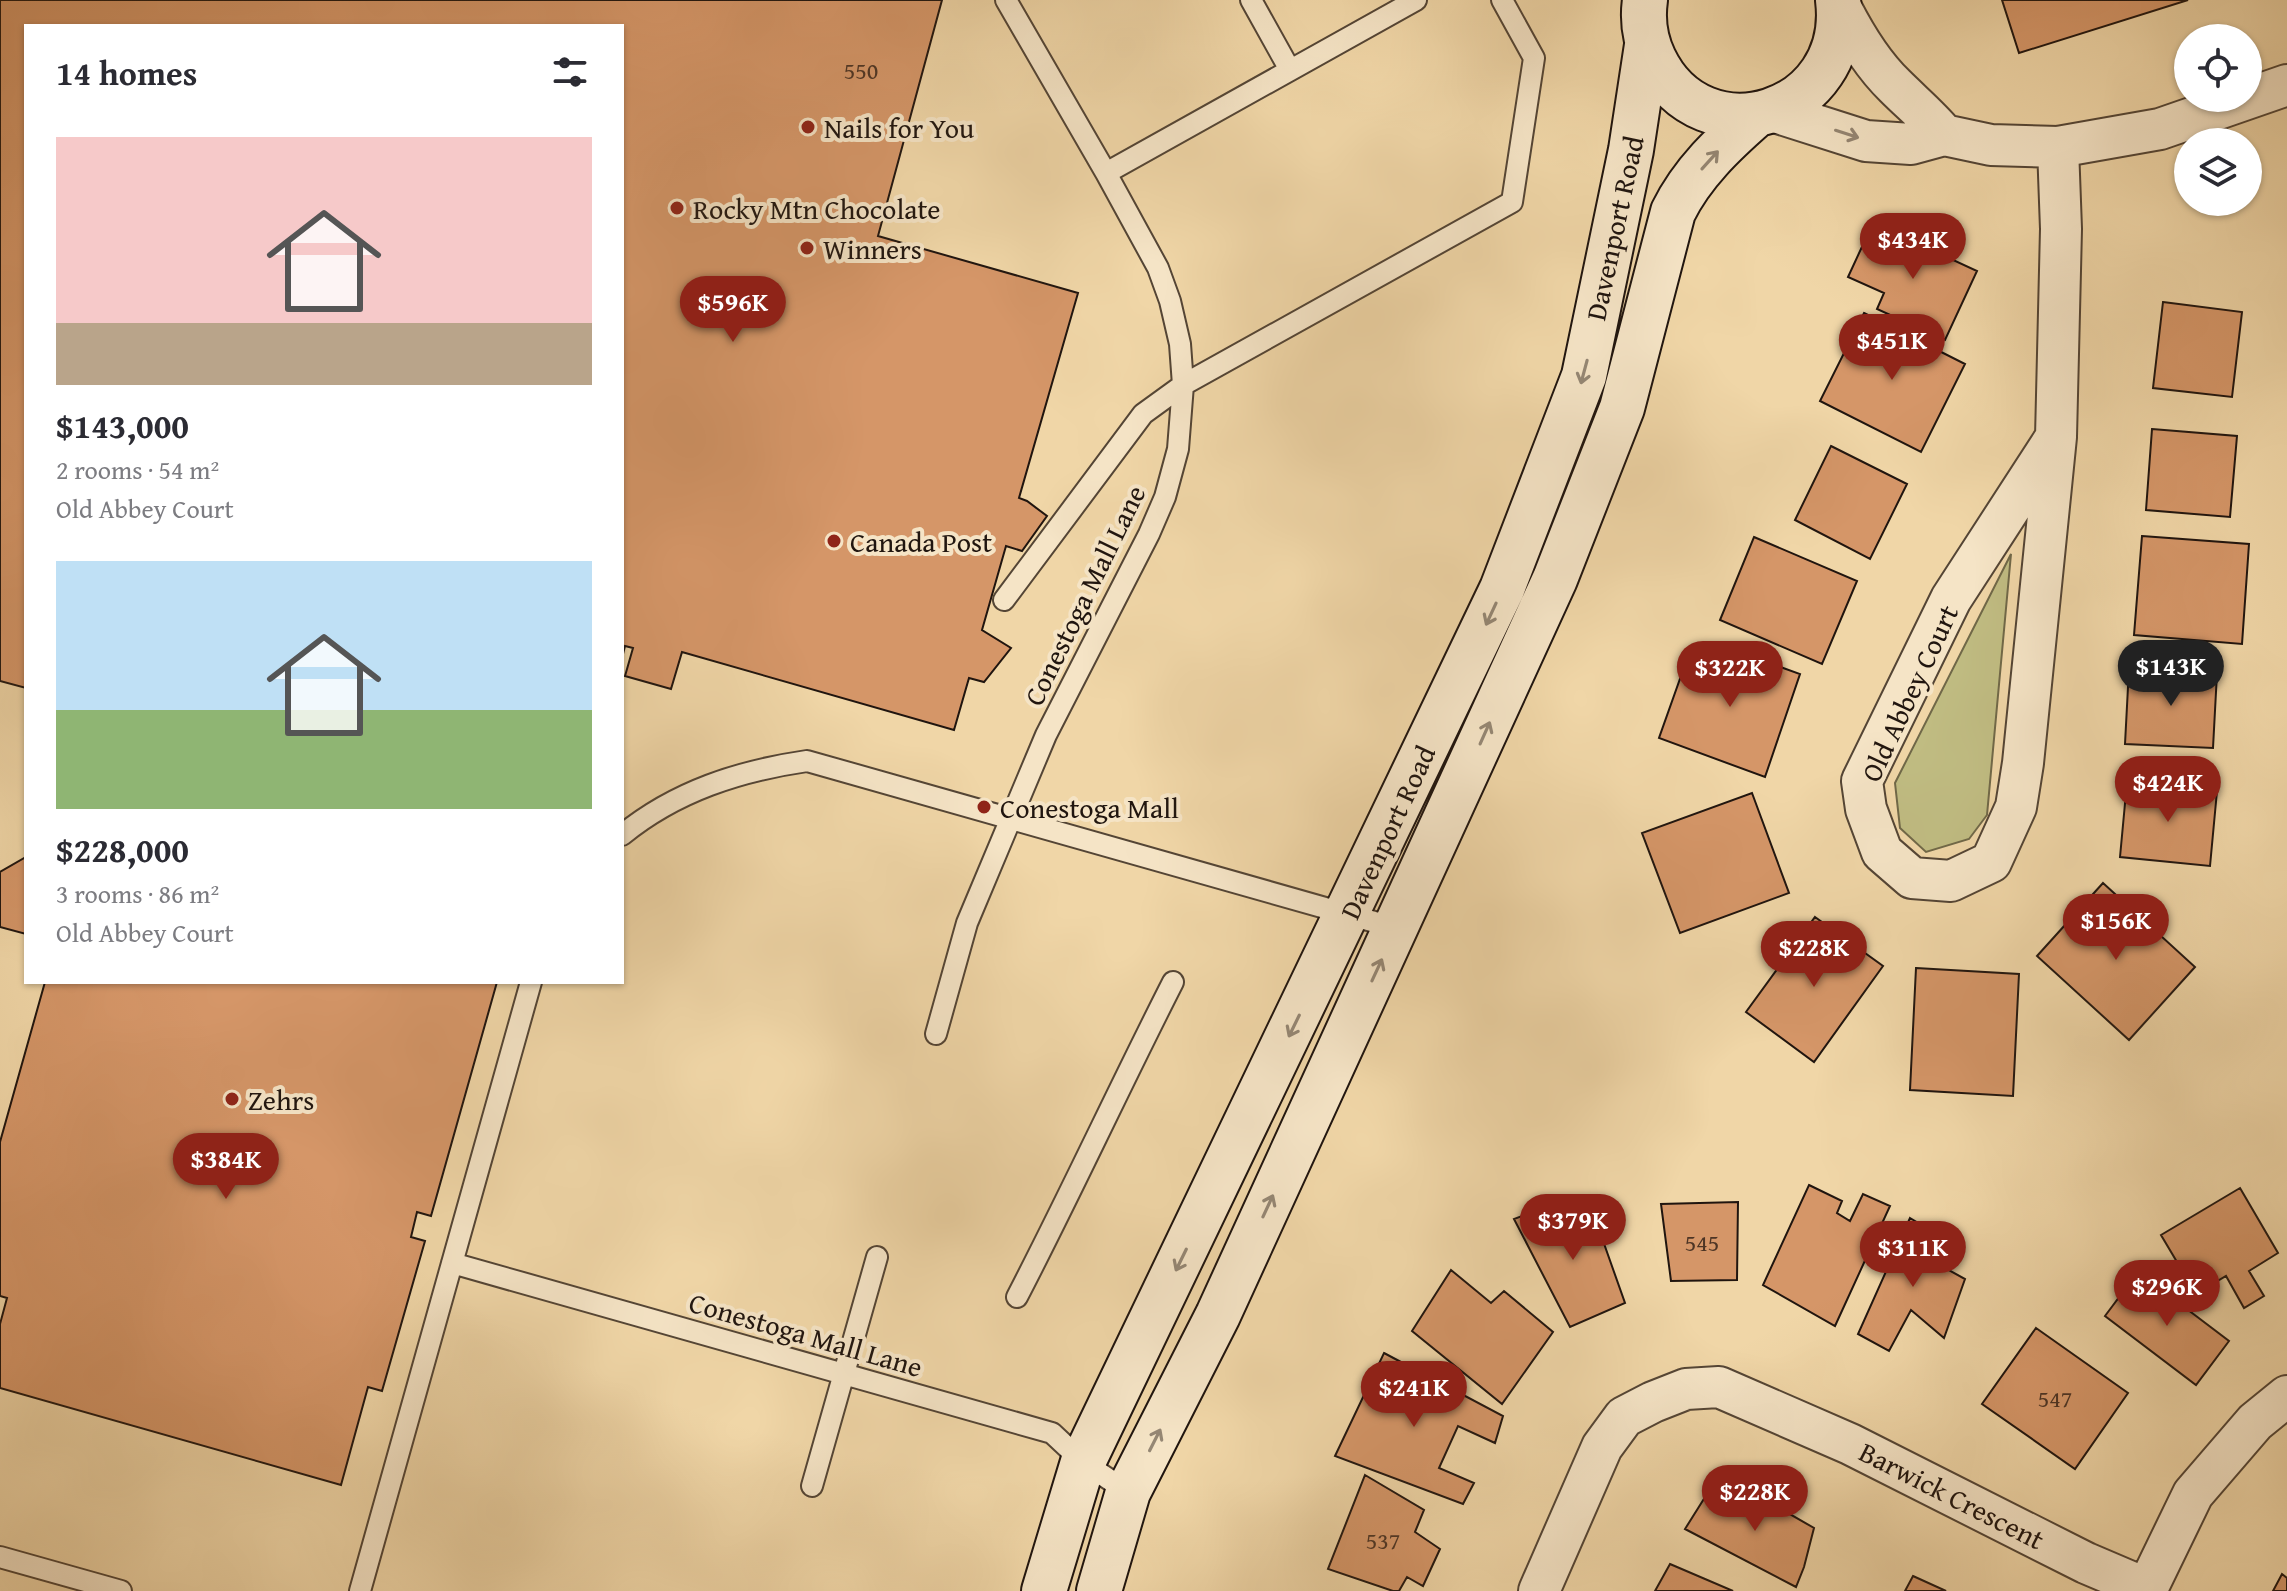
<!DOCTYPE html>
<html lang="en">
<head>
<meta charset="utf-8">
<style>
  :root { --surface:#fff; --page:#f7f7f7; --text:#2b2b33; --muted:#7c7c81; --accent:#8f2418 }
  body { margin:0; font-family:"Gentium Book Plus",serif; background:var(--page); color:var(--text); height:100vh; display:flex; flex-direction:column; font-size:30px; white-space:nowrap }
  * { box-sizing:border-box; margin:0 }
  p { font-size:26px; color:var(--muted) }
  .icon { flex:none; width:44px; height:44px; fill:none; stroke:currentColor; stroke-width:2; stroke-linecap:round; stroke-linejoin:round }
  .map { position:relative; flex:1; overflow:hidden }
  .drawer { position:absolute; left:24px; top:24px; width:600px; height:960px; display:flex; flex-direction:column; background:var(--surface); border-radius:0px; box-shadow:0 2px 6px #0004 }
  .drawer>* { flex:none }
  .tools { position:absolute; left:2174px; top:24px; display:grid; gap:16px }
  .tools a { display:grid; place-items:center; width:88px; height:88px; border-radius:50%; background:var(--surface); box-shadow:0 2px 6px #0004; font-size:40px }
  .price { position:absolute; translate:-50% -68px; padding:0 18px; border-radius:28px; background:var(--accent); color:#fff; font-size:26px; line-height:52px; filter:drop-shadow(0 2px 4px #0008) }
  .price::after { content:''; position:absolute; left:50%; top:48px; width:24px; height:18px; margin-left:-12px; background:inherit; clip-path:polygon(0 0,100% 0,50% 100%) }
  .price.current { background:#222; color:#fff }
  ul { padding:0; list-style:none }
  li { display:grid; align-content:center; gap:16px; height:424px; padding:0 32px }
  li span { display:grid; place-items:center; height:248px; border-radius:0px; color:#555 }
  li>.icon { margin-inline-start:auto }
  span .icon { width:144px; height:144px; fill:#fffc; stroke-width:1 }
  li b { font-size:34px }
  h2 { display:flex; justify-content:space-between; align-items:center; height:96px; padding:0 32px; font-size:34px }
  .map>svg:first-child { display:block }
  .green { fill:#c0bc82; stroke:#706848; stroke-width:2 }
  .building { fill:#d59668; stroke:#20150f; stroke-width:2 }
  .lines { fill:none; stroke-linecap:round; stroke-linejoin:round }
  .lane-casing { stroke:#544535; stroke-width:24 }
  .street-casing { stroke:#544535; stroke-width:44 }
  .secondary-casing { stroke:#20150f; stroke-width:48 }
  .lane { stroke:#f5e4c6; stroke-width:20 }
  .street { stroke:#f5e4c6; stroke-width:40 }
  .secondary { stroke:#f5e4c6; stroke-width:44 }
  .oneway { stroke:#958774 }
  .poi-dot { fill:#8f2418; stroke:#f5e4c6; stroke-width:3 }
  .labels { text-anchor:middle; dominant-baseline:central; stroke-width:8; stroke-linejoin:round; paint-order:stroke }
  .number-label { font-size:24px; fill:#4d3525 }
  .poi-label { font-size:28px; fill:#20150f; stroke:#f5e4c6; text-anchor:start }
  .street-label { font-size:28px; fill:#20150f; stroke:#f5e4c6 }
</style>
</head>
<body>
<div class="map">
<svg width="2287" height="1591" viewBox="0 0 2287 1591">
  <rect width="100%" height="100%" fill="#f0d6a7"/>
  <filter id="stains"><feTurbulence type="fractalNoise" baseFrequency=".0025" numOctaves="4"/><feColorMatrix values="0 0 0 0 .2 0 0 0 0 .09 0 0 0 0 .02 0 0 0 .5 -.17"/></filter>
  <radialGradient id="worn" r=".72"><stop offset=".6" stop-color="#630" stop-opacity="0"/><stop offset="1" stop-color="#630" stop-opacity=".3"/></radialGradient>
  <path class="green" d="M2011,554l-24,261 -18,24 -43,13 -26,-24 -5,-45z"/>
  <path class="building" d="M0,0h942l-64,236 200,57 -59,205 8,3 20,15 -25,35 -16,-5 -24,84 29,18 -27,34 -15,-4 -15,52 -272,-78 -11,37 -46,-13 8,-28 -8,-2 -3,12v-632h-596v662l-26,-7z
    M2002,0h186l-169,53z
    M1873,223l104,48 -32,69 -68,-31 7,-16 -36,-16z
    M2163,302l79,10 -10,85 -79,-9z
    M1864,313l101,51 -44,88 -101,-51z
    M2152,429l85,7 -7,81 -84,-7z
    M1831,446l76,38 -37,75 -75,-39z
    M2142,536l107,8 -7,100 -108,-9z
    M1754,537l103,44 -35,83 -102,-44z
    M1692,645l52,19 3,-9 53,19 -35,103 -106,-39z
    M2129,668l88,5 -4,75 -88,-4z
    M2127,782l90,9 -7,75 -90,-9z
    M1752,793l37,100 -109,40 -38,-100z
    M26,857v77l-26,-7v-55z
    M2103,883l92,84 -66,73 -92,-84z
    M1815,917l68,49 -69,96 -68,-50z
    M1916,968l103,6 -6,122 -103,-6z
    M45,982h452l-66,234 -14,-4 -6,25 14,4 -43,150 -14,-4 -27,98 -341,-97v-64l7,-26 -7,-2v-154z
    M1809,1185l33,16 -5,12 13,8 13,-27 27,12 -55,120 -72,-41z
    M2240,1188l38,65 -29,18 15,25 -20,12 -18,-32 -30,18 -35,-59z
    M1738,1202l-1,78 -66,1 -10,-77z
    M1557,1203l6,18 27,-17 35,99 -55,24 -56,-108z
    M1910,1218l35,21 -9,24 29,16 -21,59 -33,-28 -22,41 -31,-17z
    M1451,1270l40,33 13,-12 49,41 -51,72 -90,-73z
    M2138,1272l91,69 -33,44 -91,-69z
    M2036,1328l92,65 -53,76 -93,-65z
    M1384,1353l119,63 -8,27 -37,-17 -19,42 35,15 -11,21 -128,-48z
    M1365,1475l59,35 -9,22 25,17 -17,37 -16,-9 -8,14h-6l-65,-22z
    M1712,1486l38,19 5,-11 59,34 -10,39 -8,20 -111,-58z
    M1670,1564l63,27h-78z
    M2282,1574l5,4v13h-14z
    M1913,1576l33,15h-41z"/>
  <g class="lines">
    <g class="lane-casing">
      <path id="lane" d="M1251,0l39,70
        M1106,173l310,-173
        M1004,600l139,-186 40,-29 329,-183 22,-144 -32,-58
        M622,835c54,-44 117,-64 185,-74l589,167
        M936,1034l31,-111 79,-188 103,-201 16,-37 13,-48 5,-64 -3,-41 -10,-43 -12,-33 -52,-95 -100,-173
        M452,1263l600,170 31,29 45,30
        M1017,1297c54,-104 103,-211 156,-315
        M812,1486l65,-229
        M0,1557l121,34
        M360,1591l171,-609"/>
    </g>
    <g class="street-casing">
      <path id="street" d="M1839,4c15,30 32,59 56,82 17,17 34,31 49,49
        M1772,111l94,30 45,3 33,-9 47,10 67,2 102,-18 127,-44
        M2056,437l-105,162 -89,182 4,28 16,43 30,26 39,3 40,-19 25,-55 7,-44 33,-326 5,-208 -3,-82
        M1539,1591l63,-144 22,-30 29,-15 33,-13 33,-2 131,57 236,119 61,26
        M2146,1591l47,-97 62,-72 32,-26"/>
    </g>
    <g class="secondary-casing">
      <path id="secondary" d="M1645,0c-3,21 0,40 9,59 49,102 198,56 184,-59
        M1044,1591l39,-129 419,-873 82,-213 47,-226 16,-105
        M1099,1591l29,-99 90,-177 337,-736 67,-171 51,-196c19,-39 51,-69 83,-97"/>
    </g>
    <use href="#lane" class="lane"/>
    <use href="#street" class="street"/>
    <use href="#secondary" class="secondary"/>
  </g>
  <defs><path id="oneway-shaft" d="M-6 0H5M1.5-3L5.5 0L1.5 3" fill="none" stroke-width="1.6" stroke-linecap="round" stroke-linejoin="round" transform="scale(2)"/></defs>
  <g class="oneway">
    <use href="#oneway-shaft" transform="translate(1847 134) rotate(18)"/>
    <use href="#oneway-shaft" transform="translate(1710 160) rotate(-48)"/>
    <use href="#oneway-shaft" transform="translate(1584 372) rotate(105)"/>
    <use href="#oneway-shaft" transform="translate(1491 614) rotate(115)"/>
    <use href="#oneway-shaft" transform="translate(1485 733) rotate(-66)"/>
    <use href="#oneway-shaft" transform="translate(1377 970) rotate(-65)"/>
    <use href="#oneway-shaft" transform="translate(1294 1026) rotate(116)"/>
    <use href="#oneway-shaft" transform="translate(1268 1206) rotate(-65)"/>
    <use href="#oneway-shaft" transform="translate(1181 1260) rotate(116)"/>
    <use href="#oneway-shaft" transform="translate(1155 1440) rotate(-63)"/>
  </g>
  <g class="poi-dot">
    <circle cx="808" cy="127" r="8"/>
    <circle cx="677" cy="208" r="8"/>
    <circle cx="807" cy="248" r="8"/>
    <circle cx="834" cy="541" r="8"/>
    <circle cx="984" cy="807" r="8"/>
    <circle cx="232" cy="1099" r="8"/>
  </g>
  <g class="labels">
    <g class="number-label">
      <text x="861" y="70">550</text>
      <text x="1702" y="1242">545</text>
      <text x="2055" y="1398">547</text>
      <text x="1383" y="1540">537</text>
    </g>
    <g class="poi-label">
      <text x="824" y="127">Nails for You</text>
      <text x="693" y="208">Rocky Mtn Chocolate</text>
      <text x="823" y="248">Winners</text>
      <text x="850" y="541">Canada Post</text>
      <text x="1000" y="807">Conestoga Mall</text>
      <text x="248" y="1099">Zehrs</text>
    </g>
    <g class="street-label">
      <text transform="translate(1614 228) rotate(-78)">Davenport Road</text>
      <text transform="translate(1084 595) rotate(-64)">Conestoga Mall Lane</text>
      <text transform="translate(1909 693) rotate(-65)">Old Abbey Court</text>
      <text transform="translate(1387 832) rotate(-65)">Davenport Road</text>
      <text transform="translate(806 1334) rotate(16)">Conestoga Mall Lane</text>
      <text transform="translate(1952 1495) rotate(27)">Barwick Crescent</text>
    </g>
  </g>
  <rect width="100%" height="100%" filter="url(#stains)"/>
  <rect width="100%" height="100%" fill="url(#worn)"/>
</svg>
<div class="tools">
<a><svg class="icon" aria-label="locate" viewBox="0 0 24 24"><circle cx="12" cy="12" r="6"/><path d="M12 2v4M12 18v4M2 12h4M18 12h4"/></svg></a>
<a><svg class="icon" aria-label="layers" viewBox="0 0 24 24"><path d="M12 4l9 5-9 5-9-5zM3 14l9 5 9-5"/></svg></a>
</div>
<b class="price" style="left:1913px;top:281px">$434K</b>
<b class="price" style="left:733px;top:344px">$596K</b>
<b class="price" style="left:1892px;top:382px">$451K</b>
<b class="price current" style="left:2171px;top:708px">$143K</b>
<b class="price" style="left:1730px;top:709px">$322K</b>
<b class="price" style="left:2168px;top:824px">$424K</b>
<b class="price" style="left:2116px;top:962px">$156K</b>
<b class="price" style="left:1814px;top:989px">$228K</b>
<b class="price" style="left:226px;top:1201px">$384K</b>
<b class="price" style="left:1573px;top:1262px">$379K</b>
<b class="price" style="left:1913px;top:1289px">$311K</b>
<b class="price" style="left:2167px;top:1328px">$296K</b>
<b class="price" style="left:1414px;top:1429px">$241K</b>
<b class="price" style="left:1755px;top:1533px">$228K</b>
<section class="drawer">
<h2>14 homes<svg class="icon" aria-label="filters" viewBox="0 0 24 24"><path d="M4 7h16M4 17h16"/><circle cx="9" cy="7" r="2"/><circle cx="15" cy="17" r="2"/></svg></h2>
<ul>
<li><span style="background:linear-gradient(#f6c9c9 75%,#b9a48a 0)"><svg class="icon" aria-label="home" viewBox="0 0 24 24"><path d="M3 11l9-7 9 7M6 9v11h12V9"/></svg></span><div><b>$143,000</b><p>2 rooms · 54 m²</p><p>Old Abbey Court</p></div></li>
<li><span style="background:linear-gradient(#bfe0f5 60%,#8fb573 0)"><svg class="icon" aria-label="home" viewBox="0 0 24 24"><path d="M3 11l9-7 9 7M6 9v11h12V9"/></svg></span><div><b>$228,000</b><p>3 rooms · 86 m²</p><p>Old Abbey Court</p></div></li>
</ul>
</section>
</div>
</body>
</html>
